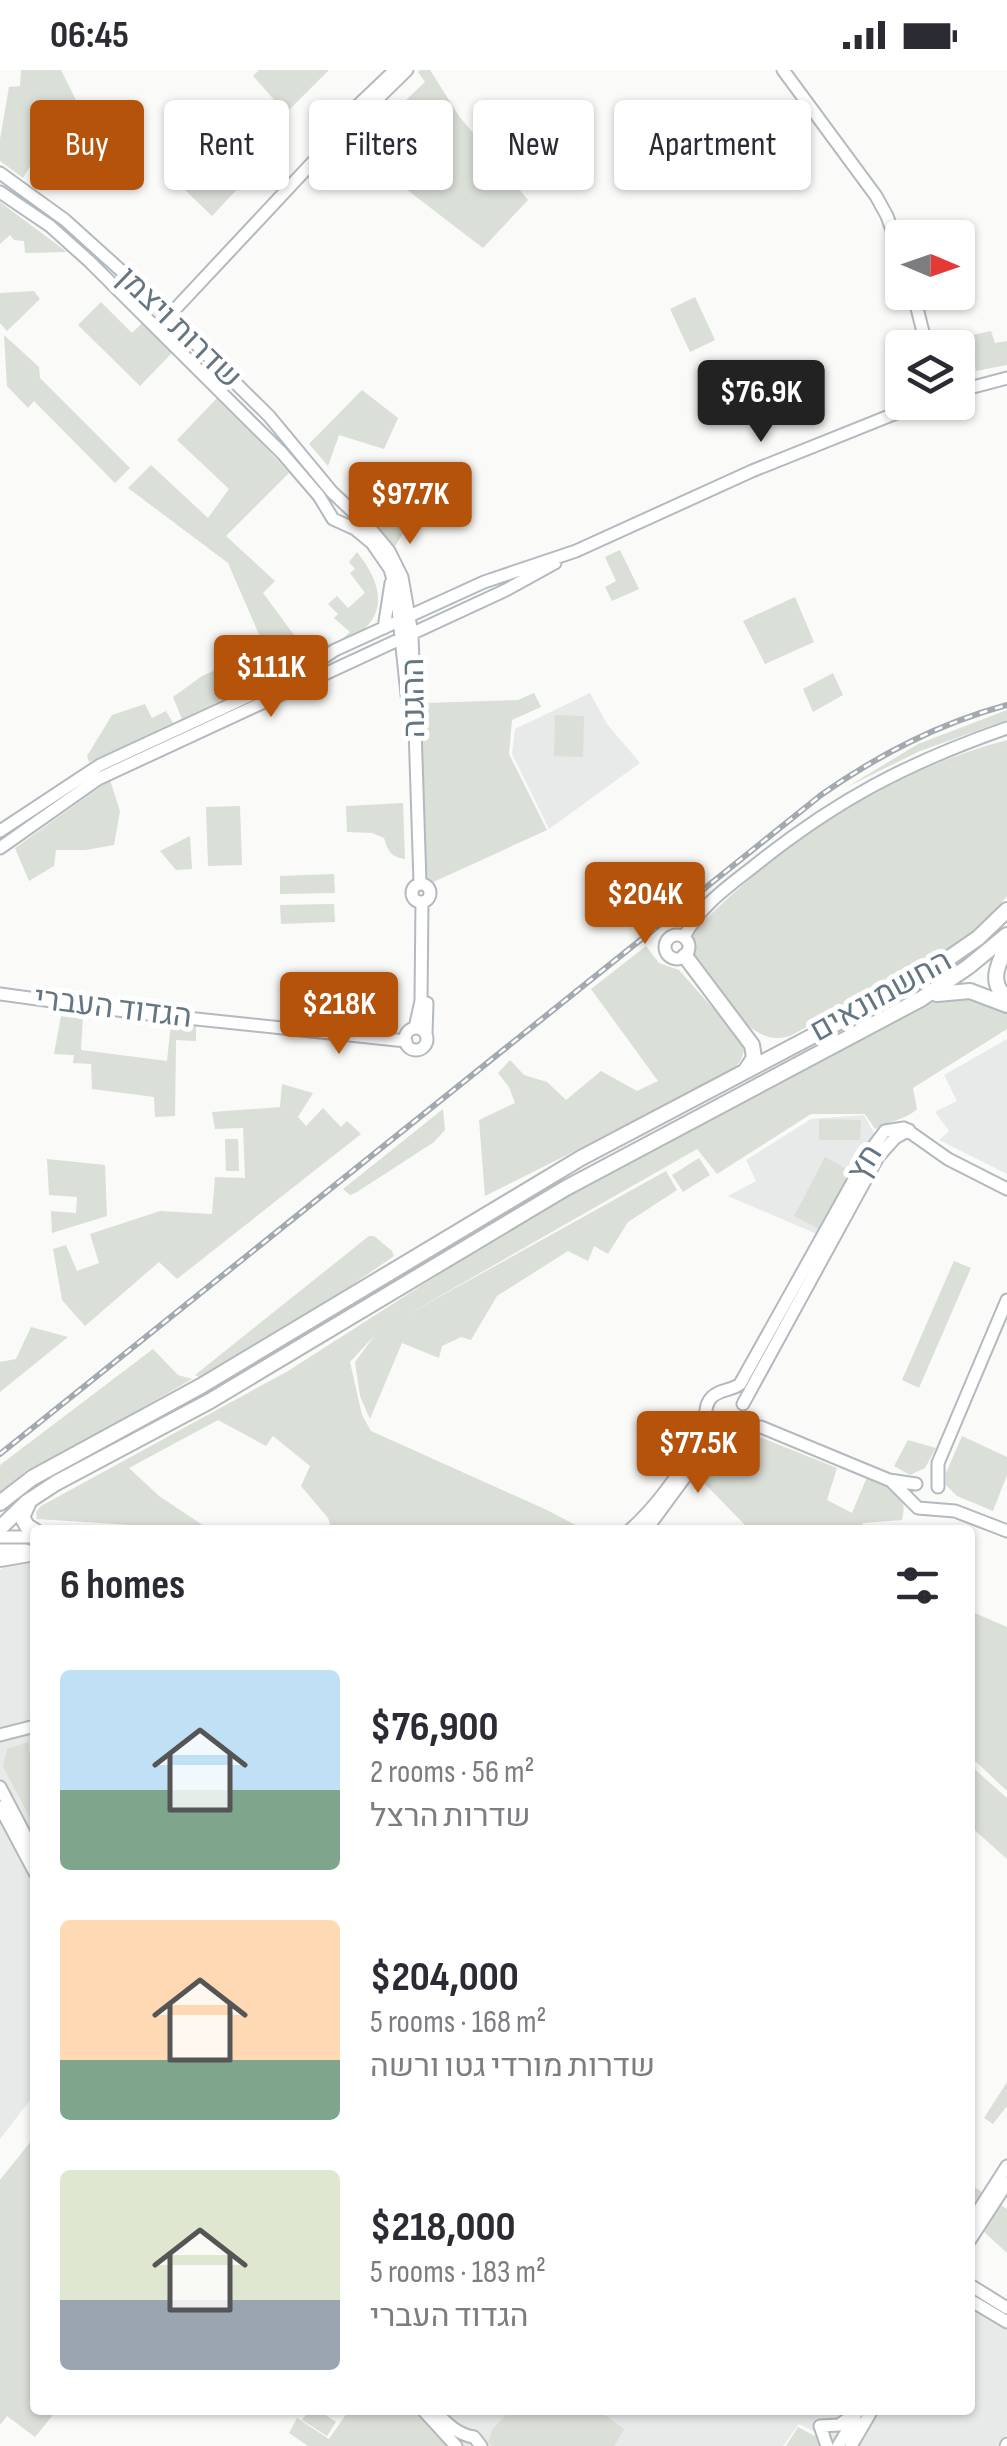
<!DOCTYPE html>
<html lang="en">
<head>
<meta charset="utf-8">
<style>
  :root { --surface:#fff; --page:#f7f7f7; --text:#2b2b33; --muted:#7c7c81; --accent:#b45309 }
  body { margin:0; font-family:"Sofia Sans Condensed",Heebo,sans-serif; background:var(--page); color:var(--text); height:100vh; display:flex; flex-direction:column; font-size:38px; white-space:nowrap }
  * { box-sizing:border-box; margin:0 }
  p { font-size:32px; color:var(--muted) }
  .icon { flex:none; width:55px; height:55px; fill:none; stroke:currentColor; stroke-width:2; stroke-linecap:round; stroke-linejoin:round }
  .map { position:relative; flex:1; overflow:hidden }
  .drawer { position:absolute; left:30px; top:1455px; width:945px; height:890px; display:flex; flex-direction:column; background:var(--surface); border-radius:10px; box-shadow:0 2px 8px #0004 }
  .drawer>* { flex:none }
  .top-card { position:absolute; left:30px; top:30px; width:948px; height:90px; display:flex; gap:20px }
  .needle { width:65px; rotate:92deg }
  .controls { position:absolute; left:885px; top:150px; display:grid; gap:20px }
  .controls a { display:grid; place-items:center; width:90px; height:90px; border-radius:10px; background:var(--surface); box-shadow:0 2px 8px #0004; font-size:50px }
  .price { position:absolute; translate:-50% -85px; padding:0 22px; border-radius:10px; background:var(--accent); color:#fff; font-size:32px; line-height:65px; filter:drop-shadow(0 2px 5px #0008) }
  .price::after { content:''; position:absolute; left:50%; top:60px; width:30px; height:22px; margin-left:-15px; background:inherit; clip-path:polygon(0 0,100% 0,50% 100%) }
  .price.on { background:#222; color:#fff }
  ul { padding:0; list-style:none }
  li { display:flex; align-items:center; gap:30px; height:250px; padding:0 30px }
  li span { display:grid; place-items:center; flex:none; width:280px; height:200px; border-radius:10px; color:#555 }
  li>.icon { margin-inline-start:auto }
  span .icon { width:120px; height:120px; fill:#fffc; stroke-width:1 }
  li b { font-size:42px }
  h2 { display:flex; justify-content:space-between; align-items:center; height:120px; padding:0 30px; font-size:42px }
  .tag { padding:0 35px; border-radius:10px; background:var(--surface); box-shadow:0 2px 8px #0004; font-size:35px; line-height:90px }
  .tag.on { background:var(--accent); color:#fff }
  .status { display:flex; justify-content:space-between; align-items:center; height:70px; padding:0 50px; background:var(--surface); direction:ltr }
  .status svg { height:28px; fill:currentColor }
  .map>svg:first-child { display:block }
  .built { fill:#e8e9e9 }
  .green { fill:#dadfd7 }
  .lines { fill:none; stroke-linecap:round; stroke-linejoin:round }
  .secondary-casing { stroke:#b3babf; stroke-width:15 }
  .highway-casing { stroke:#b4b9bd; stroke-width:18 }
  .secondary { stroke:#fff; stroke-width:11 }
  .highway { stroke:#fff; stroke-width:14 }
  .rail-casing { stroke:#a2aab0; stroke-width:6 }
  .rail { stroke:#fff; stroke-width:2.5; stroke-dasharray:8; stroke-linecap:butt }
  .labels { text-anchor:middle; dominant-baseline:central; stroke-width:10; stroke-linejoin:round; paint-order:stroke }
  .street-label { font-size:32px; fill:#657683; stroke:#fff }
</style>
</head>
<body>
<div class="status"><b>06:45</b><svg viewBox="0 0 49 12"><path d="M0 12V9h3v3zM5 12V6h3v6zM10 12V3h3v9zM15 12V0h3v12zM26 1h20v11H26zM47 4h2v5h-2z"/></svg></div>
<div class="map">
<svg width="1007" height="2376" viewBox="0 0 1007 2376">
  <rect width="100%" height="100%" fill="#fafaf8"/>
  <path class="built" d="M590,623l17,31 33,39 -91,66 -37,-75 3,-25z
    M1007,969v135l-68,-34 10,-9 -14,-19 22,-11 -13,-26z
    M864,1045l10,18 -55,102 -91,-39 28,-15 -10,-21 65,-41z
    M35,1490v534l-35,45v-569l7,-6z
    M970,2237l37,23v104l-10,12h-154l-44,-22 -16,22h-320l-33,-36h540z"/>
  <path class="green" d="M21,0h40l15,30 -31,41 -22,37 -23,-17v-22l9,-52 11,-1z
    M259,0h70l-43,43 -33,-37z
    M420,0h10l29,46 69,84 -45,48 -81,-62 46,-50 -42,-36 19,-18 -7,-10z
    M220,86l25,25 -33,35 -26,-25z
    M0,132l67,50 -42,1 -1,-12 -10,-1 -4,-5 -10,9z
    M34,221l6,8 -33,32 -7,-8v-30z
    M695,227l20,43 -25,12 -20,-43z
    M101,232l31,31 10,-10 30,30 -32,33 -62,-61z
    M991,261l4,12 12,-2v24l-31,6 -8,-35z
    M4,265l35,32 1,11 90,90 -15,15 -81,-82 -6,7 -21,-22z
    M362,320l36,28 -14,31 -45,-14 -11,31 -19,-22z
    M219,326l70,77 -63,63 49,45 -12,12 37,50 33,1 2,4 -58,28 -49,-113 -100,-75 23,-23 57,53 21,-29 -52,-49z
    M398,419l26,11 -30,48 -37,-38 7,-12 29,9z
    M620,480l19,39 -27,12 -7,-14 11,-6 -11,-24z
    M357,482c28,35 32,68 -12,90l-2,-4 7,-6 -16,-14 4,-4 -10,-10 9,-8 11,12 17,-15 -15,-20 5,-4 -6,-7z
    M795,527l19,45 -49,22 -22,-43z
    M231,593l5,13 31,-10 4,10 -89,43 -9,-22 29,-21z
    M833,603l10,22 -30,17 -10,-23z
    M534,623l7,14 -29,13 -3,34 38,76 -118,54 -4,-6 -5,-146 5,-29 93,-3z
    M145,634l7,14 14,-7 7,12 -84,39 -2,-6 25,-41z
    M1007,640v10l-87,31 -73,36 71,-43z
    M555,645l29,1 -1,41 -29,-1z
    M1007,670v156l-23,29 -29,21 -165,90c-42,14 -76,-51 -99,-79l3,-9 -2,-11 6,-10c84,-85 192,-156 309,-187z
    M110,710l10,31 -6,34 -29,5h-29l-2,16 -25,15 -14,-33z
    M403,733l2,56c-14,-2 -17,-8 -21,-21l-12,-5 -25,-1 -1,-26z
    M240,736l2,59 -34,1 -2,-59z
    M190,766l2,33 -16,1 -16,-19z
    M334,804l1,19 -55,1v-18z
    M334,834l1,18 -54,2 -1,-19z
    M646,876l13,17 20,7 64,72c3,16 -4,21 -14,32l-244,122 -6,-76 36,-17 -6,-16 -11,-14 12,-13 14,15 23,7 19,18 35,-29 36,20 21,-10 -67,-92z
    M943,927h20l44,11v21l-94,59 4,21c-12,11 -28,12 -42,20l-10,-15h-54l-94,60 -20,-25 -292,167 261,-145 11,19 -49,32 -20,32 -14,-8 -6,15 -20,-10 -71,45 -26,44 -10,-3 -19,9 -3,12 -37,-15 -32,76 -10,-23 -5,-34 20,-27 -25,27 12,53 9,16 176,79 38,20h-253l-4,-12 -27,-32 9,-20 -37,-30 -7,10 -48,-26 -89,48 30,28 51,34 -173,-11 -1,-7 5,-6 247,-135 242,-155z
    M62,941l21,4 -2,35 86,11 4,-37 25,2v15l-20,-1 -1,76 -20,1 -1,-20 -62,-8 -1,-25 -18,-1 1,-8 -20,-1z
    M282,1014l31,9 -15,24 8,9 17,-18 18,19 6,-6 14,13 -184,145 -18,-17 -74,64 -23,-26 -9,-51 13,-4 11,26 22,-8 -9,-29 70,-23 52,3 3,-37 30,1 -2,-50 -28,1 -3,-17 68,-5z
    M443,1039l2,21 -11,12 -77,50 -7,3 -7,-6z
    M819,1049l42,1 -1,20h-41z
    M225,1069h13l1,32h-13z
    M825,1087l26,14 -30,59 -27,-14z
    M699,1088l11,17 -27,17 -11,-17z
    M47,1089l58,6 2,51 -55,17 -1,-22 25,2 1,-16 -28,-2z
    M369,1166h5l18,15 2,5 -71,49 -120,74 -8,-4z
    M954,1191l17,7 -52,120 -17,-8z
    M31,1257l37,10 -68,55v-30l16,-3z
    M153,1279l25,26 14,4 -131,76 -34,15 -27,23v-28z
    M752,1364l85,34 -10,32 25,13 15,-36c25,11 42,12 35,43l-39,3 -4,7h-109l-49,-50v-6l21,-30z
    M962,1366l45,21v18l-14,36 -36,-15 -11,-11v-12z
    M908,1370l28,8 -11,20 -15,7 -16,-9z
    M970,1541l37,16v164l-37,-35z
    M28,1672l2,14h5v72l-32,-62 4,-17z
    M970,1695l37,33v61l-37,-33z
    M1007,2012v24l-14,18 -9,-6z
    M35,2066v274h22l-22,27 -28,-21 -7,9v-245z
    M970,2114l37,25v44l-37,-34z
    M309,2340h9l18,12 -9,14 -25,-16z
    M349,2340h64l36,36h-141l-19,-13 8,-15 32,21z
    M510,2340h88l26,19 -10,17h-121l-5,-4 5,-13z
    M798,2357l19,10 4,9h-35z"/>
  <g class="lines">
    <g class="secondary-casing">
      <path id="secondary" d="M783,0l93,126 11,20 15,42
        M351,42l44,-42
        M0,103l65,47 62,56 142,140 63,76 38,36 19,23 13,26 10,57 8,249
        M0,122l50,34 39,35 193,192 37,43 14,23 22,10 17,14 18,26 6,21 13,123
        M913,222l14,56
        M165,250l146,-156 96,-94
        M958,321l49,-13
        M384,558l7,-45
        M0,761l100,-66 205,-95 30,-20 149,-68 92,-31 176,-80 172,-69
        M0,778l98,-69 408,-189 49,-27
        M412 823a9 9 0 1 1 18 0a9 9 0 1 1-18 0Z
        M665 877a12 12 0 1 1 24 0a12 12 0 1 1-24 0Z
        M684,867c16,-31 42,-49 69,-70 83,-67 154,-104 254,-139
        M0,924l139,19 267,28
        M415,958l6,-27 1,-99
        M405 969a11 11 0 1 1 22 0a11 11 0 1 1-22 0Z
        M426,964l1,-31
        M743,1334l135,-247 17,-19 14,-8
        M706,1344l10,13h45l128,53 27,4
        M892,1412l26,26 37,3 52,20
        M938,1417v-24l69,-163
        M630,1460c28,-25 54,-63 72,-96 6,-11 0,-28 10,-37 8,-8 19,-6 28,-13l130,-233 15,-20 19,-3 44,31 59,30
        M646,1460l67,-91 14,-10
        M0,1467h35
        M0,1480h26
        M0,1665l35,-9
        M0,1717l35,67
        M0,1737l35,66
        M970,2154l37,-58
        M970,2170l37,-57
        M970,2215l37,23
        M970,2230l37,22
        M423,2340l33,36
        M433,2340c14,13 23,24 41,27l7,9
        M827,2376l-7,-20 19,-1 21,-15
        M838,2376l17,-28
        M851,2376l21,-36
        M1006,2376l1,-2"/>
    </g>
    <g class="highway-casing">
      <path id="highway" d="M1007,875c-9,19 -19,38 0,53
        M685,886l67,89 2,13 -8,12
        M937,924l33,-3 37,14
        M0,1433l32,-25 169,-92 380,-228 332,-175 65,-45 29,-28
        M28,1434l-6,13 5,9 8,5
        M0,1458l27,-26 29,-19 154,-82 356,-213 355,-189 47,-32 39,-32
        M0,1489l35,-6"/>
    </g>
    <use href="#secondary" class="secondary"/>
    <use href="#highway" class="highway"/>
    <g class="rail-casing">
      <path id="rail" d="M0,1384l821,-659c59,-41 117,-71 186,-90"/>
    </g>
    <use href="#rail" class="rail"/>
  </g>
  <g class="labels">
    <g class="street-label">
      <text transform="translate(179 258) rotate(44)">שדרות ויצמן</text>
      <text transform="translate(414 628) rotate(-91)">ההגנה</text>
      <text transform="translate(881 926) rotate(-29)">החשמונאים</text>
      <text transform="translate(113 938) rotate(7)">הגדוד העברי</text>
      <text transform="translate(865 1093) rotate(-58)">חץ</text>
    </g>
  </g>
</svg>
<div class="controls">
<a><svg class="needle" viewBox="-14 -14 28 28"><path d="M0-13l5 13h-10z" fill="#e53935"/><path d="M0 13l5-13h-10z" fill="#7c7c81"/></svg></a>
<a><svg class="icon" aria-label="layers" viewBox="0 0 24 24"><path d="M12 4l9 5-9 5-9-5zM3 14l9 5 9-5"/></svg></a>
</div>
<b class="price on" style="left:761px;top:375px">$76.9K</b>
<b class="price" style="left:410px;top:477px">$97.7K</b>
<b class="price" style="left:271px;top:650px">$111K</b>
<b class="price" style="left:645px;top:877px">$204K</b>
<b class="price" style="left:339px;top:987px">$218K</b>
<b class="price" style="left:698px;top:1426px">$77.5K</b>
<div class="top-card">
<a class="tag on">Buy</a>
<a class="tag">Rent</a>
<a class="tag">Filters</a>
<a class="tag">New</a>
<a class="tag">Apartment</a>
</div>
<section class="drawer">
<h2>6 homes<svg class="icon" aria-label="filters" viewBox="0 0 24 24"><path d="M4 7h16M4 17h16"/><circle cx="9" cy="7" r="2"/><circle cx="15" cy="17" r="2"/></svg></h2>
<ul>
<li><span style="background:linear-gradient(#bfe0f5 60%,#7fa58c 0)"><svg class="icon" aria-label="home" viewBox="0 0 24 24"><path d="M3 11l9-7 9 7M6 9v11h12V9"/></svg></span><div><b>$76,900</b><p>2 rooms · 56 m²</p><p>שדרות הרצל</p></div></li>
<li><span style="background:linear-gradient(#ffd9b3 70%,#7fa58c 0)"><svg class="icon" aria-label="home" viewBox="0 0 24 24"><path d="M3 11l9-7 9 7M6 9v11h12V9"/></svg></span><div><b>$204,000</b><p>5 rooms · 168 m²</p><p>שדרות מורדי גטו ורשה</p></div></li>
<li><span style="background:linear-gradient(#dfe7d0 65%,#9aa5b1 0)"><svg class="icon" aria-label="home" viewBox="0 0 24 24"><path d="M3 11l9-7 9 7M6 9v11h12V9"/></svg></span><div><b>$218,000</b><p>5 rooms · 183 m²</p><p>הגדוד העברי</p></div></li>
</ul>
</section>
</div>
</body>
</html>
